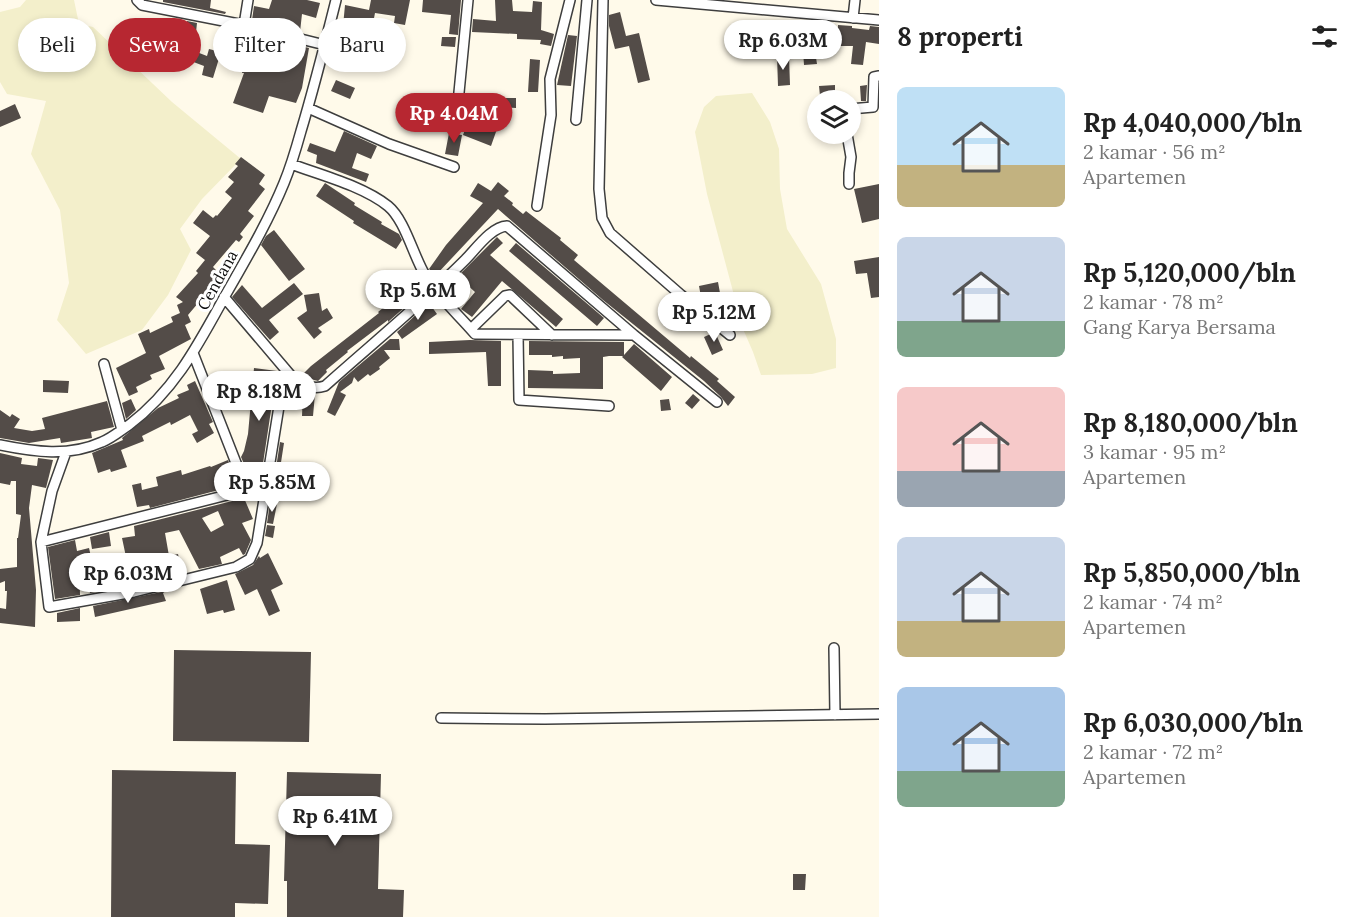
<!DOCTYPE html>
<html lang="id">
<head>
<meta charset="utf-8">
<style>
  :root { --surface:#fff; --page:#f6f6f6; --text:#222; --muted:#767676; --accent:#b72731 }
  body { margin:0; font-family:Lora,serif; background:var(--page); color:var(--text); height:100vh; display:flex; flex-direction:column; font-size:22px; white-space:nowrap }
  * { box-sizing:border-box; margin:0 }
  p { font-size:20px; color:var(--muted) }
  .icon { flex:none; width:33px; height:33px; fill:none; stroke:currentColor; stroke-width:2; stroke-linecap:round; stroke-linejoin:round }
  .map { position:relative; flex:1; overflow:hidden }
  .sheet { display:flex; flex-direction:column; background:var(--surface); width:480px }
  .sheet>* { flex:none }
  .guide { position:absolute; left:18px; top:18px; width:570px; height:54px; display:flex; gap:12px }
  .buttons { position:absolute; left:807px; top:90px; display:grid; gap:12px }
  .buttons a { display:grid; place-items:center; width:54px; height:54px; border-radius:50%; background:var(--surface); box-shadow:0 3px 9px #0003; font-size:30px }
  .price { position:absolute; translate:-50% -51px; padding:0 14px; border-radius:21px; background:#fff; color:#222; font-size:20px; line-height:39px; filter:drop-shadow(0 2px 3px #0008) }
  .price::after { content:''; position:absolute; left:50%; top:36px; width:18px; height:14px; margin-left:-9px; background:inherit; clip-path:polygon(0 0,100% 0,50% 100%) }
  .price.on { background:var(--accent); color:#fff }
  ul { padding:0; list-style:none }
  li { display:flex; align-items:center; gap:18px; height:150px; padding:0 18px }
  li span { display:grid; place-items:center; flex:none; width:168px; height:120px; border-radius:9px; color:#555 }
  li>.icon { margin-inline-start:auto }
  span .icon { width:72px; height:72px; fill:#fffc; stroke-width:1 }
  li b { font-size:26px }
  h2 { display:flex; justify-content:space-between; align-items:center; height:72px; padding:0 18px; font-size:26px }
  .chip { padding:0 21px; border-radius:27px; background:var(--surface); box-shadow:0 3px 9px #0003; font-size:21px; line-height:54px }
  .chip.on { background:var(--accent); color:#fff }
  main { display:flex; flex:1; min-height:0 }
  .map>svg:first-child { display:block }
  .farmland { fill:#f3efcb }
  .building { fill:#534c48; fill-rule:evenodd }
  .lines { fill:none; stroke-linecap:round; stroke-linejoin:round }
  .minor-casing { stroke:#3e3e3e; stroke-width:12 }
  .minor { stroke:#fff; stroke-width:9 }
  .labels { text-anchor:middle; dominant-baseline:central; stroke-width:6; stroke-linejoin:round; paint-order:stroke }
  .street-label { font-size:16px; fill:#0b0b0b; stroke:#fff }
</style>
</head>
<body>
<main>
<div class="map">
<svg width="879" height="917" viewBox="0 0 879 917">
  <rect width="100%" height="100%" fill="#fffaea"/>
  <path class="farmland" d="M26,0h48l5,24 14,3 79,75 69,57 -39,40 -22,30 11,21 -23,45 -26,35 -56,24 -29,-34 12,-37 -9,-73 -29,-56 15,-53 -39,-7 -7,-12v-70l20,-5z
    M752,93l18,29 9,27 1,40 7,40 34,55 15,55v29l-24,6 -51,1 -8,-23 -10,-23 -36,-135 -12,-62 9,-25 12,-11z"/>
  <path class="building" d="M163,0h48l-1,8 16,4 -1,2 -62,-12z
    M272,0h35l13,3 -4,15 -14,-4 -2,18 -48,-12 2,-14 15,3z
    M371,0h39l-5,25 -11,-2 1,-7 -20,-3 -5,26 -12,-2 -2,13 -22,-3 2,-11 6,1 3,-32 24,5z
    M423,0h38l-3,35 -9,-1 2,-19 -29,-3z
    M495,0h17l1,11 19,1 1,-11 9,1 -1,28 13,4 -3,12 -11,-2 1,-4 -24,-1v-5l-45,-2 1,-13 23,2z
    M620,12l6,24 13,-3 11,47 -12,3 -9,-37 -14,3 -6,-23v-11z
    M187,21l10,2 -3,28 13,5 2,-7 12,3 -8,26 -11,-3 2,-9 -21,-8 3,-8 -18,-3 3,-21 15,2z
    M815,21v10l23,2v-8l14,1v2l17,2 1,-4 9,1v17l-13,-2 -3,23 -12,-1 2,-18h-18v7l-20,-2 2,13 -13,1 -3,-43z
    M247,33l62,15 -7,40 -6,15 -27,-7 -6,17 -30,-10 11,-30h-2l2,-13h-3z
    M568,35l9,1 -6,50 -14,-1z
    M442,37h14l-1,10 -14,-1z
    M777,56h12l1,29 -12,1z
    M530,59l10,1 -2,32h-10z
    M336,80l19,8 -5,11 -19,-8z
    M835,85v11h-15l-1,-10z
    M867,85l-1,16h-5l-1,-15z
    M502,98h14v10l-15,-1z
    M15,104l6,14 -21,9v-16z
    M467,124l18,7 1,-5 11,3 -6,17 -28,-11z
    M344,131l33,15 -6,13 -14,-6 -5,15 17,6 -3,8 -50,-19 1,-8 -10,-4 3,-8 25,9z
    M449,133l13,2 -4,21 -13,-2z
    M241,157l24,18 -6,9 6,5 -17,22 6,5 -14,18 3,3 -4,5 -3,-2 -23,27 3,3 -2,3 3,3 -6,8 2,3 -12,16 -2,-1 -11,13 3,7 -6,3 6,14 -32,17 6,13 -15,6 2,4 -16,8 2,5 -9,4 -13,-28 30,-15 -8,-19 11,-5 1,4 23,-11 -2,-5 9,-4 -3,-8 6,-3 -7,-5 22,-24 -2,-2 9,-11 -9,-7 14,-17 -17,-13 10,-13 10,8 3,-3 1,1 15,-18 -7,-6 9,-10 -6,-5 10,-11 -3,-2z
    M498,182l11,9 -5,5 9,7 -1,2 11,9 3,-3 35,27 -1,2 18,15 -4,5 116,98 1,-2 28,23 -2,2 18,16 -7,9 -7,-9 -17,-16 -101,-81 -105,-91 -62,66 -7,-6 17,-24 37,-42 -13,-7 8,-13 13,8z
    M325,183l30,20 -1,2 28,17 -1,2 18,10 3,6 -6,9 -43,-26 1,-2 -38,-25z
    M879,184v35l-17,4 -8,-34z
    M274,230l31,39 -16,12 -28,-36 5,-9z
    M497,237l6,6 -13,12 73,64 -7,8 -54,-46 -30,36 -11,-8 14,-17 -11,-10 -8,10 -8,-6z
    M516,243l88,75 -7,8 -88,-75z
    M879,257v40l-8,1 -4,-25 -11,1 -2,-13z
    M415,276l8,11 -10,8 2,3 -27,24v-2l-41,31 1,1 -22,18 1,2 -9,9 -11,-3 -4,-4 8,-8 68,-53 -1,-1 21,-17 -3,-5z
    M718,282l2,11 -19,4 -2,-11z
    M294,283l9,11 -34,26 10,12 -9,8 -38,-43 10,-12 20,23z
    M319,293l3,18 5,-3 6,10 -15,10 4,4 -8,7 -17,-21 10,-7 -3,-16z
    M429,303l8,11 -35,25 -5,-7z
    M715,332l8,18 -11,5 -8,-18z
    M390,339h9l1,11h-16l6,8 -11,9 1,2 -10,7 -2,-2 -10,8 -4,-5 -2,6 -12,9 6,3 -11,21 -8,-4 12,-30z
    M470,340l31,1v45h-13l-2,-34 -57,2v-12z
    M529,341l95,1v13l10,-11 38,33 -11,14 -39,-34 1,-1h-14l-6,1v32l-75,-1v-18l25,1v3l27,-1v-15l-17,1v-3l-11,1v-2h-23z
    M254,368l23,3 -17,112 -9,1 -3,-9 1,-8 -4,-1 -4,-9 3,-6 4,-17z
    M43,380l26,1 -1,12 -25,-1z
    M195,381l18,41 -4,2 5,9 -17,10 -5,-9 6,-3 -8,-16 -19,10 -1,-3 -28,14 2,5 -23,9 6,17 -16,5 -1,-3 -12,4 -6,-20 31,-13 -1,-2 36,-30 21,-10 -2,-3 12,-5 -2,-5z
    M303,391l12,3 -2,22h-11z
    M693,394l7,6 -8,9 -7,-6z
    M131,399l5,11 -10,9 -4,-16z
    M669,399l2,11 -10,1 -1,-11z
    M107,401l7,26 -23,5 1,6 -31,5 -1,-5 -31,5 -29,-5v-28l10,7 2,-3 8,5 -6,9 18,3 13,-2 -3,-11z
    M280,442l4,1 -9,58h-4z
    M0,453l22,5 -1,6 16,2 1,-8 15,2 -7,28 -14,-3 -3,23 7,82 -1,37 -35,-4v-15l6,1 1,-18h-2v-10l-5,2v-14l17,-2v-29h1l3,-23 -5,-1v-33h-5l-1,4 -10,-2z
    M228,460l10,25 -88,23 -1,-3 -12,2 -5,-22 9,-2 1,7 16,-4 -2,-9 25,-7 1,5 28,-9 1,1z
    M244,498l9,21 -11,4 9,17 -6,14 -2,1 -4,-7 -19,9 2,7 -23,5 -20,-39 -14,3 4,23 9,-2 4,19 -49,12 -43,8 -2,-10 36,-6 -1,-5 6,-1 -7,-33 13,-2 -1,-10zM218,511l6,14 -13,7 -9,-14z
    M270,503l7,1 -4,20 -6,-1z
    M267,525l8,1 -2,12 -8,-2z
    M109,532l2,14 -19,3 -2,-12z
    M75,540l2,11 12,-3 3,13 -13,2 1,32 -25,4 -7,-52z
    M268,553l15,31 -12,6 9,21 -11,5 -12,-27 -12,6 -10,-21 18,-9 6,-9 1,2z
    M227,580l8,30 -11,3 -1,-3 -16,4 -7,-25z
    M166,591l-3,2 3,8 -71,16 -2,-11z
    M80,608v13l-23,1v-9z
    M174,650l137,2 -2,90 -136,-1z
    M112,770l124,2 -1,72 35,1 -2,59 -33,-1v14h-124z
    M287,772l94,2 -3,115 26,1 -1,27h-116v-36h-3z
    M793,874h13l-1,16h-12z"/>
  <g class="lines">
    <g class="minor-casing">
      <path id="minor" d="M137,0l5,5 102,20 81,20
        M603,0l-4,189 3,29 8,15 71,62 49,40
        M656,0l223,20
        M853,18l2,-18
        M244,25l4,-25
        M308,108l81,36 65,23
        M850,109l23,-2 1,-30 5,-1
        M457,113l11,-113
        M576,120l11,-120
        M847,134l4,23 -2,16v11
        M291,164c30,11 72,22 97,42 17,14 25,49 37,69 13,22 34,40 50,59l159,1
        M537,206l14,-91 -1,-36 20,-79
        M224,297l68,80c10,8 20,13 33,9 47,-42 96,-82 140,-126 11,-11 26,-33 42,-34l127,109 83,67
        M471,329l34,-33 5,-1 42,40
        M518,335l1,65 90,6
        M193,353l54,138
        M104,364l18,66
        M0,445c34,7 69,12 102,-3 10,-4 18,-11 27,-17 46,-35 69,-80 96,-129 21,-37 43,-74 59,-113 7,-17 12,-34 17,-52 13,-43 24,-87 35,-131
        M66,452l-14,39 -11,51 8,65 85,-15 102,-25 14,-8 7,-16 28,-174
        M41,542l198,-50 28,-3
        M834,648l1,67
        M441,718l104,1 334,-5"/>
    </g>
    <use href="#minor" class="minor"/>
  </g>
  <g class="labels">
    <g class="street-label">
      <text transform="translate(217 280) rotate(-61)">Cendana</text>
    </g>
  </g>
</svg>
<div class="buttons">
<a><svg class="icon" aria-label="layers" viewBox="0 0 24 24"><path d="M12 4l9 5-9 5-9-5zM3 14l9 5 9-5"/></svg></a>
</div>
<b class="price" style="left:783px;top:71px">Rp 6.03M</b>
<b class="price on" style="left:454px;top:144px">Rp 4.04M</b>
<b class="price" style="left:418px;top:321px">Rp 5.6M</b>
<b class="price" style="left:714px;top:343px">Rp 5.12M</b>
<b class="price" style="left:259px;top:422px">Rp 8.18M</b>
<b class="price" style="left:272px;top:513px">Rp 5.85M</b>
<b class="price" style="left:128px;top:604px">Rp 6.03M</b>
<b class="price" style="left:335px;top:847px">Rp 6.41M</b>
<div class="guide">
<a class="chip">Beli</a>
<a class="chip on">Sewa</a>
<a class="chip">Filter</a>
<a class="chip">Baru</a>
</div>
</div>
<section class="sheet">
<h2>8 properti<svg class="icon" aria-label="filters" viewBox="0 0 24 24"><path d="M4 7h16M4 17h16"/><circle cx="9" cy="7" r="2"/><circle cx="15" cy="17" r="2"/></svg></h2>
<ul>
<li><span style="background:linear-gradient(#bfe0f5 65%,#c2b280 0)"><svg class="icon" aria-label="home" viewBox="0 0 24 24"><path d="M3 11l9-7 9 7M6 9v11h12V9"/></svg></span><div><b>Rp 4,040,000/bln</b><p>2 kamar · 56 m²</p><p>Apartemen</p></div></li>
<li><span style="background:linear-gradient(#c9d6e8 70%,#7fa58c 0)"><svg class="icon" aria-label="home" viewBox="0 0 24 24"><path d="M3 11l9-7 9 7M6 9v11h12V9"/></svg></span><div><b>Rp 5,120,000/bln</b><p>2 kamar · 78 m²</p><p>Gang Karya Bersama</p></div></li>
<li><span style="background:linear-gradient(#f6c9c9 70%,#9aa5b1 0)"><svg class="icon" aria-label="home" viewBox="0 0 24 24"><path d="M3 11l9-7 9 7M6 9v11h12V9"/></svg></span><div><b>Rp 8,180,000/bln</b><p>3 kamar · 95 m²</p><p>Apartemen</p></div></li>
<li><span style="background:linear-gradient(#c9d6e8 70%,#c2b280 0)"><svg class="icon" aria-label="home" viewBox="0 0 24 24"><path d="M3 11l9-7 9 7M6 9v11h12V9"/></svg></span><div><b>Rp 5,850,000/bln</b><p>2 kamar · 74 m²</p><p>Apartemen</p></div></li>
<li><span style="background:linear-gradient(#a9c7e8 70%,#7fa58c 0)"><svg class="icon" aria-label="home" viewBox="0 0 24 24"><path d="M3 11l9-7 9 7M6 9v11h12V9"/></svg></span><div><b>Rp 6,030,000/bln</b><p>2 kamar · 72 m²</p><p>Apartemen</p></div></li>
</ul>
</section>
</main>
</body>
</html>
